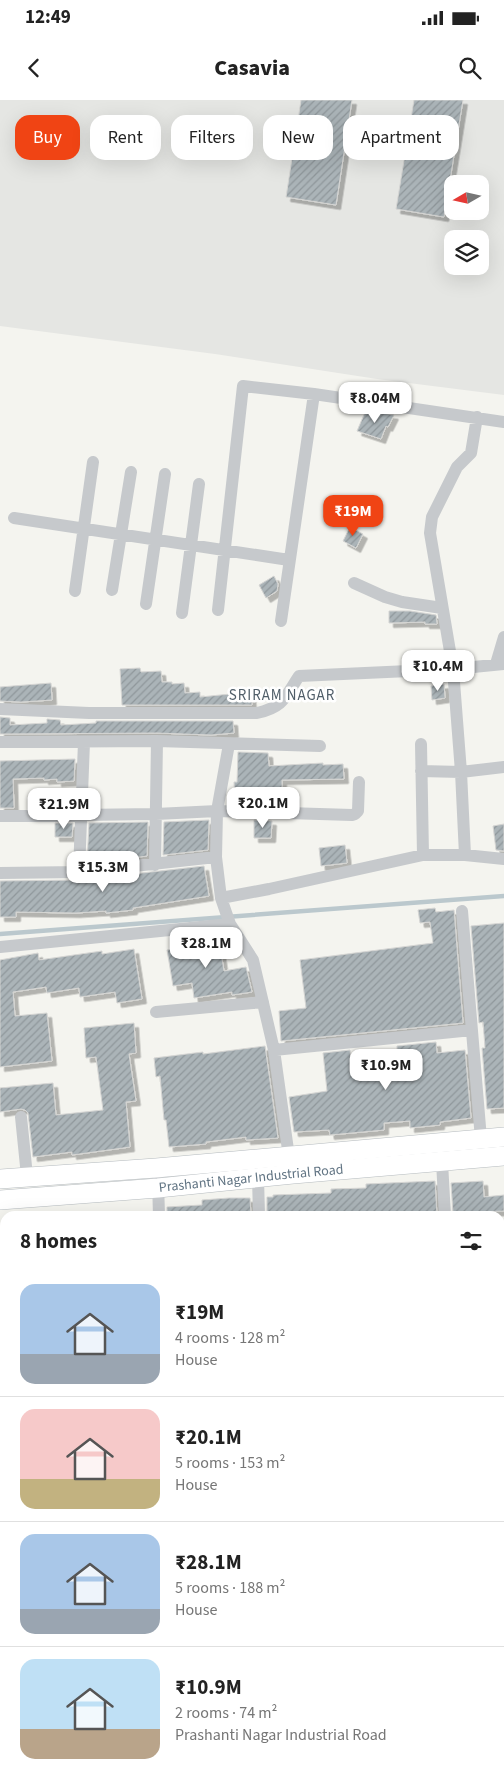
<!DOCTYPE html>
<html lang="en">
<head>
<meta charset="utf-8">
<style>
  :root { --surface:#fff; --page:#f6f6f6; --text:#222; --muted:#767676; --line:#e0e0e0; --accent:#f04414 }
  body { margin:0; font-family:"Source Sans 3",sans-serif; background:var(--page); color:var(--text); height:100vh; display:flex; flex-direction:column; font-size:19px; white-space:nowrap }
  * { box-sizing:border-box; margin:0 }
  p { font-size:16px; color:var(--muted) }
  .icon { flex:none; width:28px; height:28px; fill:none; stroke:currentColor; stroke-width:2; stroke-linecap:round; stroke-linejoin:round }
  .map { position:relative; flex:1; overflow:hidden }
  .sheet { position:absolute; left:0px; top:1111px; width:505px; height:571px; display:flex; flex-direction:column; background:var(--surface); border-radius:15px 15px 0 0; box-shadow:0 5px 20px #0002 }
  .sheet>* { flex:none }
  .banner { position:absolute; left:15px; top:15px; width:475px; height:45px; display:flex; gap:10px }
  .needle { width:32px; rotate:261deg }
  .buttons { position:absolute; left:444px; top:75px; display:grid; gap:10px }
  .buttons a { display:grid; place-items:center; width:45px; height:45px; border-radius:10px; background:var(--surface); box-shadow:0 5px 20px #0002; font-size:25px }
  .price { position:absolute; translate:-50% -42px; padding:0 11px; border-radius:10px; background:#fff; color:#222; font-size:16px; line-height:32px; filter:drop-shadow(0 1px 2px #0008) }
  .price::after { content:''; position:absolute; left:50%; top:30px; width:15px; height:11px; margin-left:-8px; background:inherit; clip-path:polygon(0 0,100% 0,50% 100%) }
  .price.current { background:var(--accent); color:#fff }
  ul { padding:0; list-style:none }
  li { display:flex; align-items:center; gap:15px; height:125px; padding:0 20px }
  li+li { border-top:1px solid var(--line) }
  li span { display:grid; place-items:center; flex:none; width:140px; height:100px; border-radius:15px; color:#555 }
  li>.icon { margin-inline-start:auto }
  span .icon { width:60px; height:60px; fill:#fffc; stroke-width:1 }
  li b { font-size:21px }
  h2 { display:flex; justify-content:space-between; align-items:center; height:60px; padding:0 20px; font-size:21px }
  .tag { padding:0 18px; border-radius:15px; background:var(--surface); box-shadow:0 5px 20px #0002; font-size:18px; line-height:45px }
  .tag.current { background:var(--accent); color:#fff }
  .status { display:flex; justify-content:space-between; align-items:center; height:35px; padding:0 25px; background:var(--surface); direction:ltr }
  .status svg { height:14px; fill:currentColor }
  header { display:flex; justify-content:space-between; align-items:center; height:65px; padding:0 20px; background:var(--surface); font-size:22px; font-weight:800 }
  .map>svg:first-child { display:block }
  .built { fill:#e5e6e3; fill-rule:evenodd }
  .green { fill:#d5dcd0 }
  .lines { fill:none; stroke-linecap:round; stroke-linejoin:round }
  .stream { stroke:#bbc8cd; stroke-width:4.5 }
  .building { fill:url(#building-hatch); stroke:#d5d5d3; filter:url(#shadow) }
  .secondary-casing { stroke:#b5bbbf; stroke-width:20 }
  .street { stroke:#c6c9cc; stroke-width:12 }
  .secondary { stroke:#fff; stroke-width:19 }
  .labels { text-anchor:middle; dominant-baseline:central; stroke-width:5; stroke-linejoin:round; paint-order:stroke }
  .street-label { font-size:14px; fill:#617483; stroke:#fff }
  .neighbourhood-label { font-size:15px; letter-spacing:1px; fill:#4f5d68; stroke:#fff }
</style>
</head>
<body>
<div class="status"><b>12:49</b><svg viewBox="0 0 49 12"><path d="M0 12V9h3v3zM5 12V6h3v6zM10 12V3h3v9zM15 12V0h3v12zM26 1h20v11H26zM47 4h2v5h-2z"/></svg></div>
<header><svg class="icon" aria-label="back" viewBox="0 0 24 24"><path d="M15 5l-7 7 7 7"/></svg>Casavia<svg class="icon" aria-label="search" viewBox="0 0 24 24"><circle cx="10" cy="10" r="6"/><path d="M15 15l6 6"/></svg></header>
<div class="map">
<svg width="504" height="1682" viewBox="0 0 504 1682">
  <defs>
    <pattern id="building-hatch" width="6" height="6" patternUnits="userSpaceOnUse" patternTransform="scale(1.25)"><rect width="6" height="6" fill="#abb4b8"/><path d="M-1 1l2-2M0 6l6-6M5 7l2-2" fill="none" stroke="#8f979b"/></pattern>
    <filter id="shadow"><feDropShadow dx="4.5" dy="4.5" stdDeviation="0" flood-color="#0004"/></filter>
  </defs>
  <rect width="100%" height="100%" fill="#f4f4ef"/>
  <path class="built" d="M0,0h504v295l-127,-16 -162,-25 -215,-28zM452,84h28v27h-28zM452,139h28v27h-28z"/>
  <path class="green" d="M0,1222h5v133h-5z"/>
  <g class="lines">
    <path class="stream" d="M0,834l504,-38"/>
  </g>
  <path class="building" d="M301,0h51l-16,105 -50,-8z
    M414,0h49l-19,117 -48,-8z
    M366,310l28,5 -6,12 -2,-1 -5,13 -24,-8z
    M350,427l13,7 -7,14 -13,-7z
    M274,476l4,8 -1,7 -11,7 -7,-13z
    M389,511h21l26,4 1,9h-12v-2l-36,1z
    M140,568l1,4 20,-1 1,11h10v2l12,-1 1,10 15,-1v5l51,-5 1,13h-130l-2,-36z
    M51,583l1,17 -31,2 -21,-1v-14z
    M444,584l1,14 -13,2 -1,-14z
    M0,617l10,1v7l37,-2v-4l13,1 1,5 35,-2v-2h137l1,12 -23,2 -54,-2 -157,1z
    M238,652l30,1 1,13 54,-3v2l20,-1 1,15 -62,1v16h-3v9l-44,-2 -1,-21h3z
    M75,659l-1,22 -17,1v-3l-13,1v-2l-31,1 1,29h-14v-47z
    M209,720l-1,30 -45,5 1,-33z
    M254,720l18,1 -1,17h-17z
    M148,722l-1,34 -60,7 2,-40z
    M55,723h18l-1,14h-17z
    M504,724v27l-8,-1 -3,-24z
    M345,745l2,18 -26,3 -2,-18z
    M204,766l5,30 -76,12v2l-27,3v-2l-30,2 -60,-1v5h-16v-36l80,-1z
    M435,808l1,4 18,-2 9,113 -182,18 -2,-30 27,-3 -6,-48 133,-17 -3,-21 -10,1 -2,-13z
    M504,823v185l-17,1 -5,-61h3l-2,-26 -4,1 -8,-97z
    M218,834l6,37 22,-4 6,25 -20,3v-3l-38,6 -2,-15 -19,3 -6,-36 19,-3 -1,-8z
    M134,849l8,50 -25,4 -2,-11 -35,5 -1,-9 -32,5 -1,-6 -33,5 2,24 32,-3 5,48 -52,6v-107l38,-7 1,7 63,-9v3z
    M134,923l2,30 -7,1 7,47 -10,1 4,45 -58,8v-3l-39,5 -5,-44 -3,-3 -4,-1 -21,3v-24l53,-5 3,32 47,-5 -7,-53 -10,1 -2,-30z
    M436,942l1,11 28,-3 6,68 -31,4v3l-30,3v-7l-26,2v7l-54,5 -1,-5 -35,2 -5,-35 38,-6 -4,-38 27,-3 1,10 29,-4v-3l17,-2v-5z
    M265,946l13,92 -32,2v-3l-40,5v2l-37,3 -3,-27h-2l-4,-44 -4,1 -2,-19 49,-6v2z
    M435,1081l2,35h-170v-19h6v-2l58,-2v-4l35,-1v-4z
    M483,1081l1,16 20,-2v16l-51,2 -2,-30z
    M229,1098h21l1,18h-84v-9l35,-2v-5z"/>
  <g class="lines">
    <g class="secondary-casing">
      <g id="secondary">
        <path d="M0,1079l156,-11 348,-31"/>
        <path id="s1" d="M0,1100l158,-12 135,-14 211,-18"/>
      </g>
    </g>
    <path class="street" d="M14,418l275,42
      M354,483l31,14 17,5 40,6
      M112,490l19,-118
      M75,491l18,-129
      M146,504l19,-130
      M218,510l25,-224 71,8 190,28
      M182,513l17,-129
      M281,521l33,-227
      M496,564l8,-27
      M0,609l89,4h168c27,-6 28,-16 42,-37l154,-7 51,-5
      M0,642l157,-1 163,5
      M229,644l-12,67 -1,46 5,41 9,26 23,36 21,90 15,107
      M421,644l2,111
      M421,671l40,1 43,-5
      M0,716l156,-2 61,-3 135,4 3,-1 3,-3 1,-29
      M465,755l-4,-83 -8,-103 -23,-136 2,-16 25,-50 14,-14 6,-36
      M155,765l2,-124
      M79,772l5,-130
      M0,773l79,-1 137,-15
      M221,798l48,-9 154,-34h42l39,4
      M462,811l19,228
      M0,847l230,-23
      M156,912l107,-10
      M274,950l198,-20
      M21,1017l6,59
      M442,1062l3,54
      M258,1077l1,39
      M158,1081l1,35
      M0,1209l5,-1
      M0,1363l5,-1
      M0,1487l5,-1
      M0,1608h5
      M171,1682v-4"/>
    <use href="#secondary" class="secondary"/>
  </g>
  <g class="labels">
    <g class="street-label">
      <text stroke="none"><textPath href="#s1" startOffset="252">Prashanti Nagar Industrial Road</textPath></text>
    </g>
    <g class="neighbourhood-label">
      <text x="282" y="595">SRIRAM NAGAR</text>
    </g>
  </g>
</svg>
<div class="buttons">
<a><svg class="needle" viewBox="-14 -14 28 28"><path d="M0-13l5 13h-10z" fill="#e53935"/><path d="M0 13l5-13h-10z" fill="#767676"/></svg></a>
<a><svg class="icon" aria-label="layers" viewBox="0 0 24 24"><path d="M12 4l9 5-9 5-9-5zM3 14l9 5 9-5"/></svg></a>
</div>
<b class="price" style="left:375px;top:324px">₹8.04M</b>
<b class="price current" style="left:353px;top:437px">₹19M</b>
<b class="price" style="left:438px;top:592px">₹10.4M</b>
<b class="price" style="left:263px;top:729px">₹20.1M</b>
<b class="price" style="left:64px;top:730px">₹21.9M</b>
<b class="price" style="left:103px;top:793px">₹15.3M</b>
<b class="price" style="left:206px;top:869px">₹28.1M</b>
<b class="price" style="left:386px;top:991px">₹10.9M</b>
<div class="banner">
<a class="tag current">Buy</a>
<a class="tag">Rent</a>
<a class="tag">Filters</a>
<a class="tag">New</a>
<a class="tag">Apartment</a>
</div>
<section class="sheet">
<h2>8 homes<svg class="icon" aria-label="filters" viewBox="0 0 24 24"><path d="M4 7h16M4 17h16"/><circle cx="9" cy="7" r="2"/><circle cx="15" cy="17" r="2"/></svg></h2>
<ul>
<li><span style="background:linear-gradient(#a9c7e8 70%,#9aa5b1 0)"><svg class="icon" aria-label="home" viewBox="0 0 24 24"><path d="M3 11l9-7 9 7M6 9v11h12V9"/></svg></span><div><b>₹19M</b><p>4 rooms · 128 m²</p><p>House</p></div></li>
<li><span style="background:linear-gradient(#f6c9c9 70%,#c2b280 0)"><svg class="icon" aria-label="home" viewBox="0 0 24 24"><path d="M3 11l9-7 9 7M6 9v11h12V9"/></svg></span><div><b>₹20.1M</b><p>5 rooms · 153 m²</p><p>House</p></div></li>
<li><span style="background:linear-gradient(#a9c7e8 75%,#9aa5b1 0)"><svg class="icon" aria-label="home" viewBox="0 0 24 24"><path d="M3 11l9-7 9 7M6 9v11h12V9"/></svg></span><div><b>₹28.1M</b><p>5 rooms · 188 m²</p><p>House</p></div></li>
<li><span style="background:linear-gradient(#bfe0f5 70%,#b9a48a 0)"><svg class="icon" aria-label="home" viewBox="0 0 24 24"><path d="M3 11l9-7 9 7M6 9v11h12V9"/></svg></span><div><b>₹10.9M</b><p>2 rooms · 74 m²</p><p>Prashanti Nagar Industrial Road</p></div></li>
</ul>
</section>
</div>
</body>
</html>
